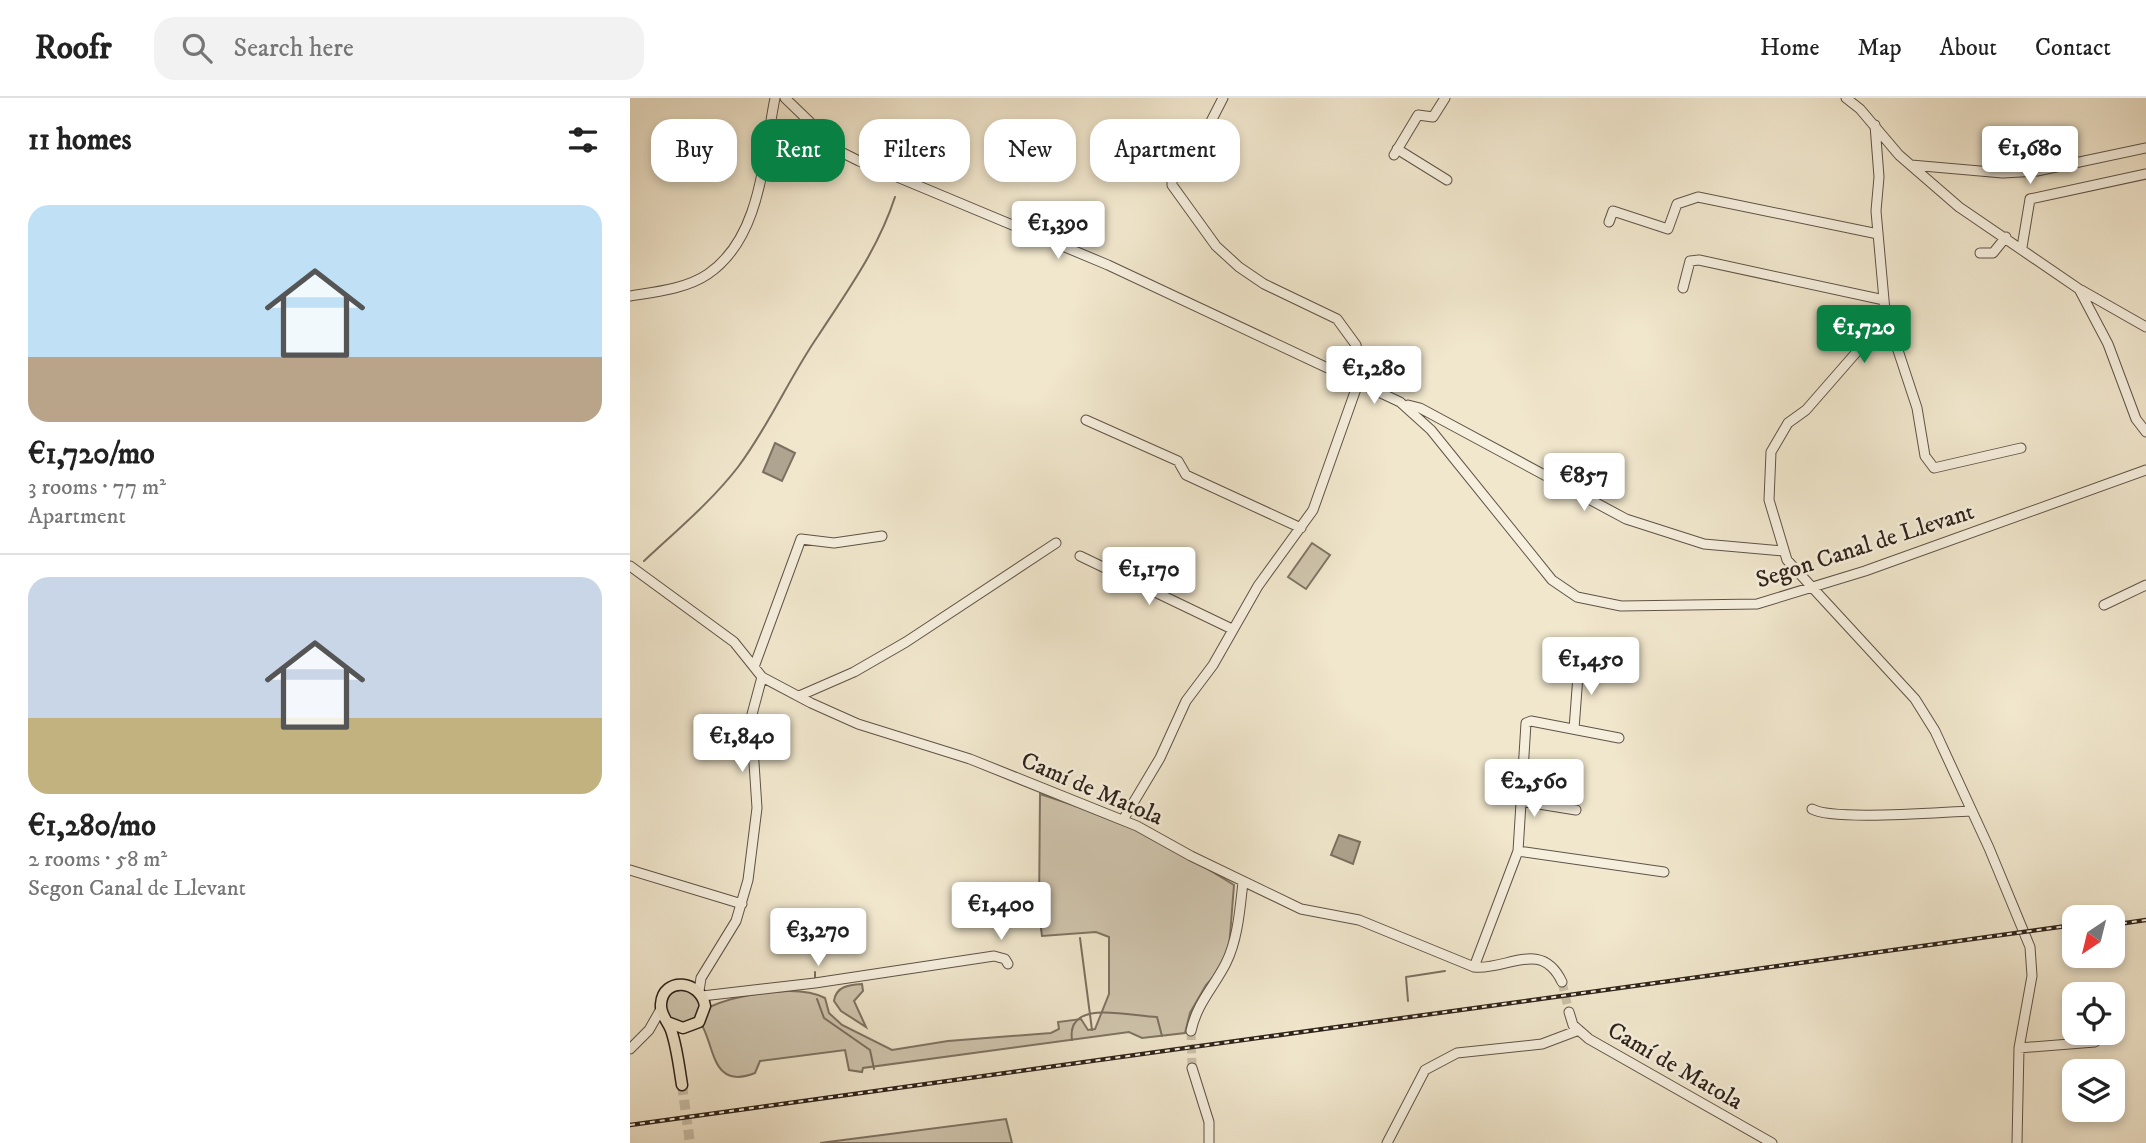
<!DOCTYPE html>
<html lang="en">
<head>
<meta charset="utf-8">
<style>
  :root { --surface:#fff; --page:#f2f2f2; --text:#222; --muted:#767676; --line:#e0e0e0; --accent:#0b8043 }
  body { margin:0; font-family:"IM FELL DW Pica",serif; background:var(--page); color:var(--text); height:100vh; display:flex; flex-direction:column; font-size:26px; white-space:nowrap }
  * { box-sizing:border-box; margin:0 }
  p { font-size:23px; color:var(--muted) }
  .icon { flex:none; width:38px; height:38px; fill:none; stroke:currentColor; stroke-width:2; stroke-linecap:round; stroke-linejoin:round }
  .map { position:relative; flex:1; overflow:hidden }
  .drawer { display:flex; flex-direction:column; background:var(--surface); width:630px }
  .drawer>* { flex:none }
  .hud { position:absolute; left:21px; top:21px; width:665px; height:63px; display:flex; gap:14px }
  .needle { width:46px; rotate:215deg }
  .buttons { position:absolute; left:1432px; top:807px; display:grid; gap:14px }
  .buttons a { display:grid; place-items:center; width:63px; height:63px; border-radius:14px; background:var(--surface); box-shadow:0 4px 10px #0003; font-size:35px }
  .price { position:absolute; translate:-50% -60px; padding:0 16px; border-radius:7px; background:#fff; color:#222; font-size:23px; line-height:46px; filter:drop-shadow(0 2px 4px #0008) }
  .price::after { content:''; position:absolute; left:50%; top:42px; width:21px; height:16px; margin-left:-10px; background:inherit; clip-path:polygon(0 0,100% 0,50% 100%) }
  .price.selected { background:var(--accent); color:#fff }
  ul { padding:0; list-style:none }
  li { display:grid; align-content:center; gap:14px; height:371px; padding:0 28px }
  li+li { border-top:2px solid var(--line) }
  li span { display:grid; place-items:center; height:217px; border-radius:21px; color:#555 }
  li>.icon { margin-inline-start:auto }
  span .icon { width:126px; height:126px; fill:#fffc; stroke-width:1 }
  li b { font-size:30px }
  h2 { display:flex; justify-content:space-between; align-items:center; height:84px; padding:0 28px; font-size:30px }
  .tag { padding:0 24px; border-radius:21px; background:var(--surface); box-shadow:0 4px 10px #0003; font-size:24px; line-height:63px }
  .tag.selected { background:var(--accent); color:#fff }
  header { display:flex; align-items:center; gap:42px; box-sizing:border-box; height:98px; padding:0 35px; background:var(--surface); border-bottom:2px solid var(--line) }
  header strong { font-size:33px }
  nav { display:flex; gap:38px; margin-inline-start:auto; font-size:24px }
  .search { width:490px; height:63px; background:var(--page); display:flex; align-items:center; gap:18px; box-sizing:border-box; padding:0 24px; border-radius:21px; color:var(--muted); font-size:26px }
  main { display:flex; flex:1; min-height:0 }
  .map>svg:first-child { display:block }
  .green { fill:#d0c6af; stroke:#7f7464; stroke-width:2 }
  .water { fill:#afa490; stroke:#7b7061; stroke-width:2 }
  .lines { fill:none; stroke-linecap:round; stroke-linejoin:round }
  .stream { stroke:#7b7061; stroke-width:2 }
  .minor-tunnel { stroke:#cac0a9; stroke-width:9; stroke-dasharray:9 4.5; stroke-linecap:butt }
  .major-tunnel { stroke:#cac0a9; stroke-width:10; stroke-dasharray:10 5; stroke-linecap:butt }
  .minor-casing { stroke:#5f5347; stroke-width:11 }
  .major-casing { stroke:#2e221a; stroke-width:13 }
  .minor { stroke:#f6efde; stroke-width:9 }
  .major { stroke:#f1e7cd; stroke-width:10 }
  .rail-casing { stroke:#2e221a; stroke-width:4.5 }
  .rail { stroke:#f6efde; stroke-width:2; stroke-dasharray:5; stroke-linecap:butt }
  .labels { text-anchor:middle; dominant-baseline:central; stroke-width:5; stroke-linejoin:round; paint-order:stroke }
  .street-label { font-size:24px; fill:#2e221a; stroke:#f6efde }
</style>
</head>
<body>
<header>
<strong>Roofr</strong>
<div class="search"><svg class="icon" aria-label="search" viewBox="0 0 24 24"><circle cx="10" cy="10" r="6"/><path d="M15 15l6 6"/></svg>Search here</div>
<nav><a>Home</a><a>Map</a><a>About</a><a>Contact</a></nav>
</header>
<main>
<section class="drawer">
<h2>11 homes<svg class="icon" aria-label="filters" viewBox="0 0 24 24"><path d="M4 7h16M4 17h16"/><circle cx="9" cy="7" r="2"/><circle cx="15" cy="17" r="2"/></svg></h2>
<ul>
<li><span style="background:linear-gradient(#bfe0f5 70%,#b9a48a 0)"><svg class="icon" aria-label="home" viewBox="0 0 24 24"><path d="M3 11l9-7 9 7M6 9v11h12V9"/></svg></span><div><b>€1,720/mo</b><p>3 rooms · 77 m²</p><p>Apartment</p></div></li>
<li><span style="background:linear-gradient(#c9d6e8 65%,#c2b280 0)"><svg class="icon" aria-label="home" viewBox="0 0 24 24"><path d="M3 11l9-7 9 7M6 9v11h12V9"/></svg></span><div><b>€1,280/mo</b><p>2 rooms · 58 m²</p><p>Segon Canal de Llevant</p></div></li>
</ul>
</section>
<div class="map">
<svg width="1516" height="1045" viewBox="0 0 1516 1045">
  <rect width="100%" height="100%" fill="#f1e7cd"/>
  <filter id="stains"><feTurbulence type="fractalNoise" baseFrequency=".00286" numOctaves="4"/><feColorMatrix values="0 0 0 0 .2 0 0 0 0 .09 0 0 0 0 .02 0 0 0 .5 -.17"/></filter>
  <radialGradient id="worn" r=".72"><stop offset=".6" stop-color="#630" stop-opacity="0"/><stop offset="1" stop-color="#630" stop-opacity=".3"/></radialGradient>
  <path class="green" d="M682,445l18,12 -24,34 -18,-12z
    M410,696l97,32 97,59 -6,76 -22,24 -16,28 -5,20 -43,5 -13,-6 -266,36 -1,4 -13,-2 -4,-20 -85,11 -5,12c-45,18 -40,-30 -55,-51l7,-14c28,-13 90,-25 118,-10l4,15 13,12 50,25 56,-9 103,-8 8,-4 -1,-7 23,-3 7,11 7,-1 14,-35v-57l-13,-5 -54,4 -3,-23z
    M232,886l1,7 -9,10 12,26 -25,-16 -7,-10c2,-15 15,-16 28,-17z
    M53,888l19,13 -5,22 -24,3 -11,-16 10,-19z
    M376,1021l6,24h-192z"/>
  <path class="water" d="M145,345l20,10 -13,28 -19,-9z
    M709,737l21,7 -7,22 -22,-9z"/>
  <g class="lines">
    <path class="stream" d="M14,463c32,-30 67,-59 94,-94 31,-41 51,-89 80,-131 30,-46 60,-87 77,-139
      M450,840l12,92
      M185,874v6
      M187,901l7,19 46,32 4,19
      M778,903l-2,-24 39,-6
      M442,942c-6,-43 60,-23 85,-23l5,19"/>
    <path class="minor-tunnel" d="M932,884l7,30
      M561,933l1,37"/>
    <path class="major-tunnel" d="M52,987l8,58"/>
    <g class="minor-casing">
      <path id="minor" d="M155,0l56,54 18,9 249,104 292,137 31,28 121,150 25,17 44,9 136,-2 108,-33 281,-101
        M1216,0l14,11 39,46 60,52 120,82 29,55 28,75 10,13
        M1245,27l4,52 -3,34 9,100 -17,28 -62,71 -18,13 -17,29 -2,48 18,60 128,139 20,32 54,117 41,99 2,29 -13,72 76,-6
        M767,51l50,31
        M764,57l24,-40 15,2 12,-19
        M1281,67l92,8 34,-2 109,-23
        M979,124l4,-11 55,18 9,-25 21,-7 180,37
        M1392,149l8,-48 116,-25
        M1350,155h13l13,-16
        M1053,190l7,-27 9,-1 185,40
        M1451,192l65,37
        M0,198c25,-4 56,-7 78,-22 54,-37 55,-117 67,-176
        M1255,213l32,97 8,48 9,12 87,-20
        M778,307l12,3 206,111 78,25 79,7
        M456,322l92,41 8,14 115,53
        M450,458l152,73
        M0,468l104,76 28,35 49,26 47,21 112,35 167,67 54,30 110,53 58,11 115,47c32,4 67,-29 88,15
        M1474,507l42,-20
        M124,569l47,-128 33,4 48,-7
        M169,598l55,-24 52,-30 150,-99
        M944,631l5,-67
        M890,703l56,9
        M1182,711c21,12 128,3 159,2
        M493,722l37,-62 26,-57 27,-36 45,-79 55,-76 49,-138 -6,-27 -19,-26 -73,-35 -25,-17 -23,-21 -44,-61v-10l31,-38 20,-39
        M888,753l146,21
        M0,772l112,34
        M844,869l44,-116 8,-128 5,-2 88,17
        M69,893l2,-13 35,-57 12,-41 9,-72 -6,-90 11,-41
        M72,898l113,-13 179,-27 11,3 3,5
        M939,914l4,13 16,14 183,104
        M561,933c6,-28 23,-44 35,-68 12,-24 14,-55 17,-81
        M0,951l19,-19 12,-21
        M562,970l17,54v21
        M757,1045l38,-73 32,-17 85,-9 37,-14
        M1387,1045l2,-95"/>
    </g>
    <g class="major-casing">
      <path id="major" d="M37,924l16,6 16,-6 6,-16c-4,-26 -42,-30 -44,-2 -1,11 7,17 10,26 6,17 8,37 11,55"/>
    </g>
    <use href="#minor" class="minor"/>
    <use href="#major" class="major"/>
    <g class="rail-casing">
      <path id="rail" d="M1482,827l34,-5
        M0,1027l1444,-200"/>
    </g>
    <use href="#rail" class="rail"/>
  </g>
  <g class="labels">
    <g class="street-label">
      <text transform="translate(1235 448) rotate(-18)">Segon Canal de Llevant</text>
      <text transform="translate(462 691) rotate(23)">Camí de Matola</text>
      <text transform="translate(1045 968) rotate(30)">Camí de Matola</text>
    </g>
  </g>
  <rect width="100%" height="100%" filter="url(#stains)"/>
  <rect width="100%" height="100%" fill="url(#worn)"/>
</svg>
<div class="buttons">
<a><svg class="needle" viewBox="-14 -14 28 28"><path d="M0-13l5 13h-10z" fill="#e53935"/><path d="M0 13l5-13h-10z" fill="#767676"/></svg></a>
<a><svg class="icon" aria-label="locate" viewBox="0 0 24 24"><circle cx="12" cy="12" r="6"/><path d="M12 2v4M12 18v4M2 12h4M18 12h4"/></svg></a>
<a><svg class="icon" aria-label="layers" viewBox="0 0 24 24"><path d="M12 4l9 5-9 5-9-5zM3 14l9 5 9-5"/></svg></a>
</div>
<b class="price" style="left:1400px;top:88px">€1,680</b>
<b class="price" style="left:428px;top:163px">€1,390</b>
<b class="price selected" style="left:1234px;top:267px">€1,720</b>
<b class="price" style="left:744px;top:308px">€1,280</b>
<b class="price" style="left:954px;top:415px">€857</b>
<b class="price" style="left:519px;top:509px">€1,170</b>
<b class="price" style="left:961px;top:599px">€1,450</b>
<b class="price" style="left:112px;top:676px">€1,840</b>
<b class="price" style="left:904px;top:721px">€2,560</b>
<b class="price" style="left:371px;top:844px">€1,400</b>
<b class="price" style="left:188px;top:870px">€3,270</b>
<div class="hud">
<a class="tag">Buy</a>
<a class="tag selected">Rent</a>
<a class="tag">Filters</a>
<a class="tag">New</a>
<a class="tag">Apartment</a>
</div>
</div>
</main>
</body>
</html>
